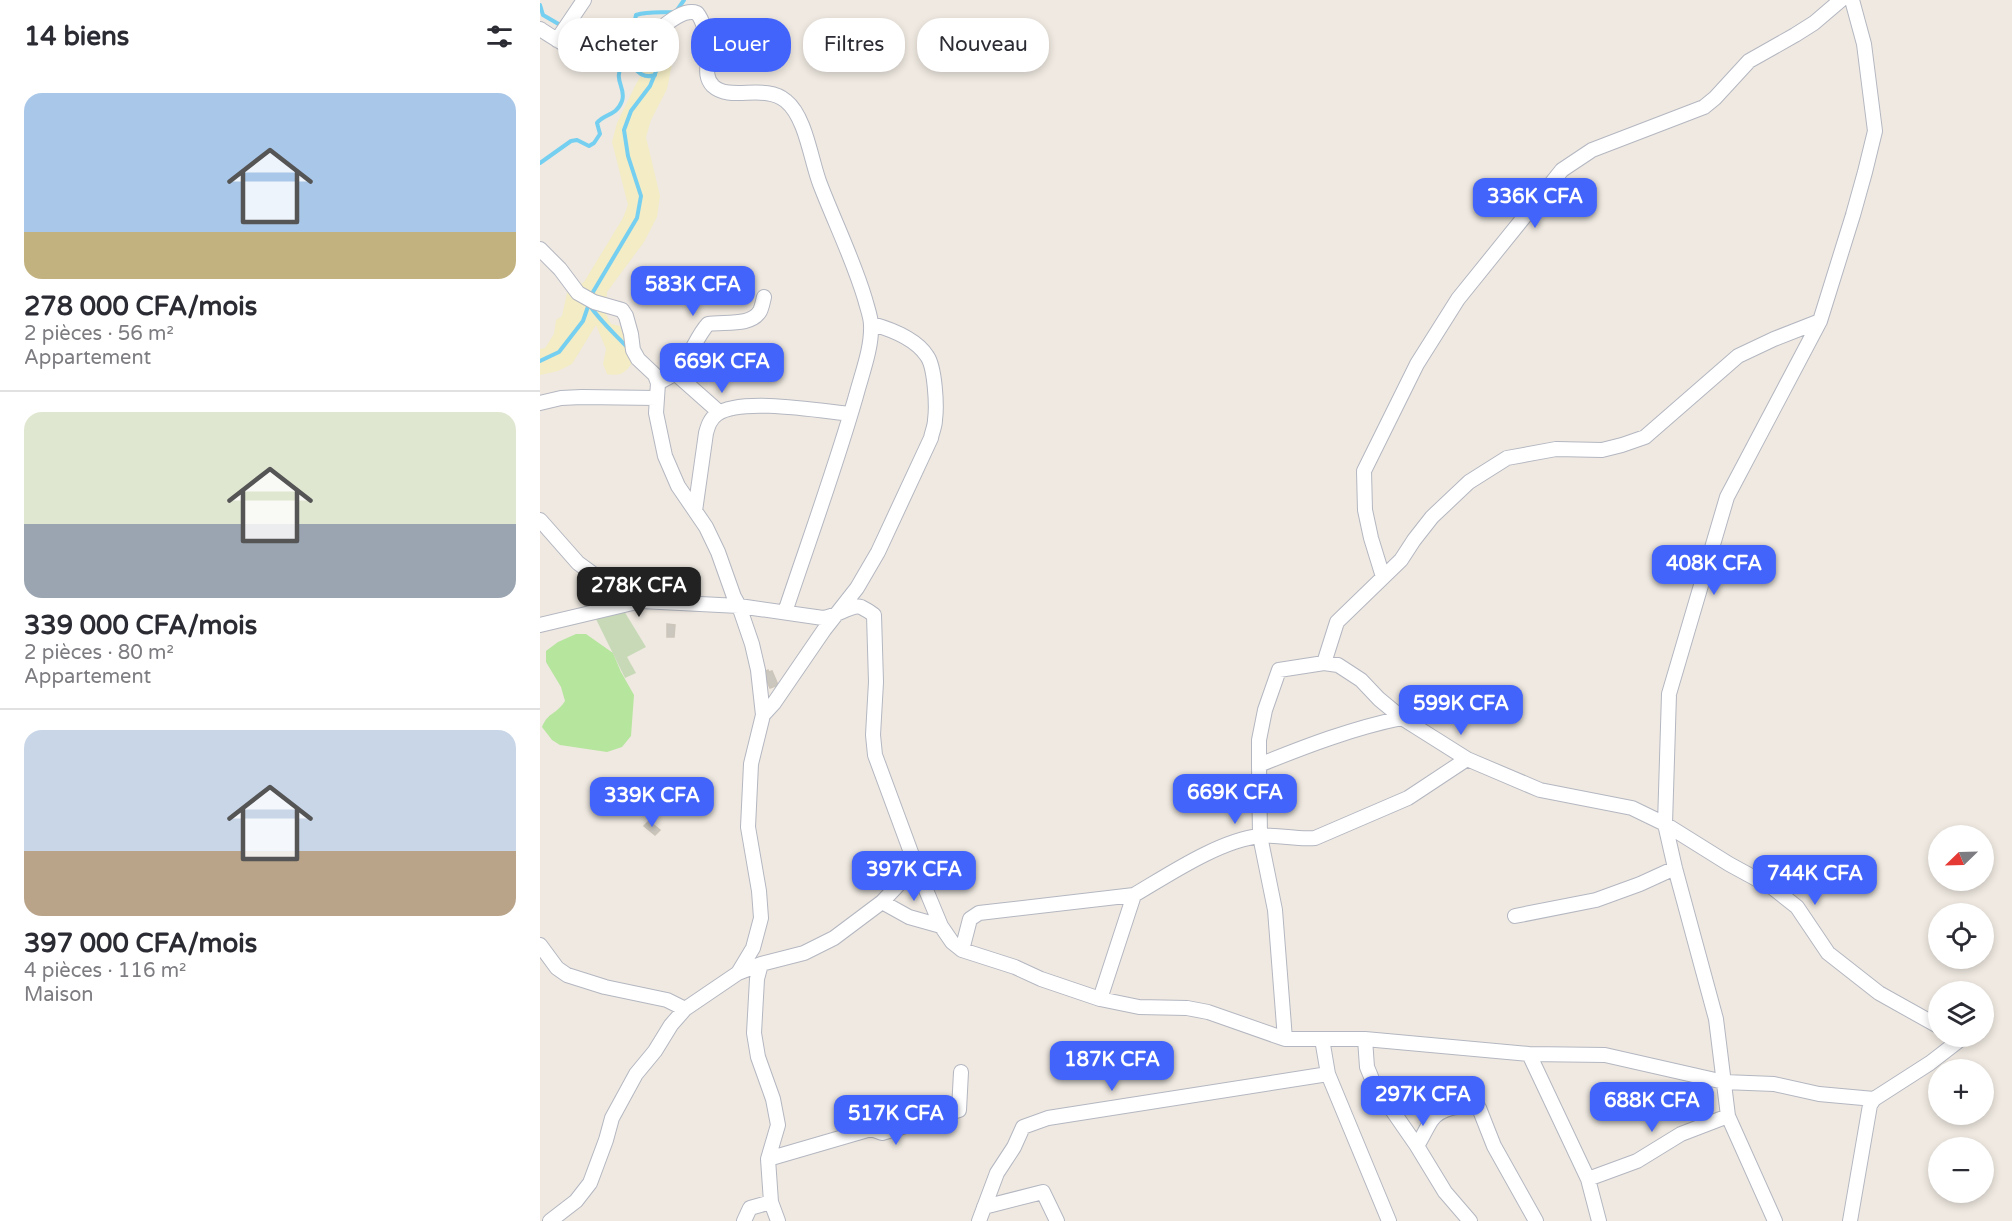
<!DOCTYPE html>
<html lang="fr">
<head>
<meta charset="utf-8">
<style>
  :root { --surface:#fff; --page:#f7f7f7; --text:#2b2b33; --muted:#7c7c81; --line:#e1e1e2; --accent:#4264fb }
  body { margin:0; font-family:"Varela Round",sans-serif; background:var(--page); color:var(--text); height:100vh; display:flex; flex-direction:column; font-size:22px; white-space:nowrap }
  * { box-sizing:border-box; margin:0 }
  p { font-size:20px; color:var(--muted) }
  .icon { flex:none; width:33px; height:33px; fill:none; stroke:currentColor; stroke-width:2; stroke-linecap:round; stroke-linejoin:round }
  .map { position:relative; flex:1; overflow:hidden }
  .side { display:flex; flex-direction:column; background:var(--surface); width:540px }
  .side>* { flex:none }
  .guide { position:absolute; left:18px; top:18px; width:570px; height:54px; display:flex; gap:12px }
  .needle { width:39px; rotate:247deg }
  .tools { position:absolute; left:1388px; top:825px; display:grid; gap:12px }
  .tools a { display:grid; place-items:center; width:66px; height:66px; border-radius:50%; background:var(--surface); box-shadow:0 3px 9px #0003; font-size:30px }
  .price { position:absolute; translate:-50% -51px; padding:0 14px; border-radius:12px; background:var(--accent); color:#fff; font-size:20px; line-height:39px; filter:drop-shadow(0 2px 3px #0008) }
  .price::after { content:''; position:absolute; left:50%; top:36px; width:18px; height:14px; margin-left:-9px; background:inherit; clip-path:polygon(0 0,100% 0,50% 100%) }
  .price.current { background:#222; color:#fff }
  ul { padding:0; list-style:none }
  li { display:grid; align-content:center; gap:12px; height:318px; padding:0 24px }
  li+li { border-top:2px solid var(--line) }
  li span { display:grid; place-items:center; height:186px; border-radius:18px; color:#555 }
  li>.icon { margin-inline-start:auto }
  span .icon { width:108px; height:108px; fill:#fffc; stroke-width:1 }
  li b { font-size:26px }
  h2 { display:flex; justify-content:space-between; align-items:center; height:72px; padding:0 24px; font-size:26px }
  .chip { padding:0 21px; border-radius:24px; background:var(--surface); box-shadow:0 3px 9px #0003; font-size:21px; line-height:54px }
  .chip.current { background:var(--accent); color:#fff }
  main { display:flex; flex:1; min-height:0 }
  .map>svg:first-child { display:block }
  .green { fill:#b6e59e }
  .sand { fill:#f3ecc5 }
  .cemetery { fill:#c8d9b8 }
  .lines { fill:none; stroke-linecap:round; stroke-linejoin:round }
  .stream { stroke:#75cff0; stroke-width:4 }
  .building { fill:#cbc7bf; stroke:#cbc5ba; stroke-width:1.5 }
  .street-casing { stroke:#b4b7c1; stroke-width:16 }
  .street { stroke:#fff; stroke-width:14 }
</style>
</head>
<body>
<main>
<section class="side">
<h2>14 biens<svg class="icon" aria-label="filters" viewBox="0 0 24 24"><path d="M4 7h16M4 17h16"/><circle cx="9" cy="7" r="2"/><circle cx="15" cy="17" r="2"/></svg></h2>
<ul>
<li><span style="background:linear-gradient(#a9c7e8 75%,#c2b280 0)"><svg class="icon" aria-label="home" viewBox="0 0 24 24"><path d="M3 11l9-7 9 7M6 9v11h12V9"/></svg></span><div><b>278 000 CFA/mois</b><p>2 pièces · 56 m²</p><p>Appartement</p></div></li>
<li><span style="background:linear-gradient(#dfe7d0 60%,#9aa5b1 0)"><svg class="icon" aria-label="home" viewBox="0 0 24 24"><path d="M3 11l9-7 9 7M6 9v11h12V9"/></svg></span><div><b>339 000 CFA/mois</b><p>2 pièces · 80 m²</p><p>Appartement</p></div></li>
<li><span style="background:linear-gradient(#c9d6e8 65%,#b9a48a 0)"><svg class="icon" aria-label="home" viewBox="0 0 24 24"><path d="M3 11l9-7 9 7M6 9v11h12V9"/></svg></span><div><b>397 000 CFA/mois</b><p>4 pièces · 116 m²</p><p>Maison</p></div></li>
</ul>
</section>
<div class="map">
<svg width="1472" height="1221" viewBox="0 0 1472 1221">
  <rect width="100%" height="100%" fill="#efe9e1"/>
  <path class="green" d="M36,634h10l27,19 8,19 13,23 -3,41 -9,11 -15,5 -47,-7 -8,-5 -10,-13c6,-15 14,-12 23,-26l-4,-14 -15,-25v-11l12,-9z"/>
  <path class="sand" d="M112,50l19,3 2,6 -6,30 -16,31 -5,17 14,59 -3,21 -13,25 -37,50 -1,22 5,10 9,2 14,34c-8,12 -12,17 -27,14l-4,-10 3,-15 -10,-24 -24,39 -14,7 -18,4v-26l5,-1 9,-14 2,-14 6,-4 5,-23 17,-11 39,-64 5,-13 -16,-63 5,-19 19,-39 13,-23z"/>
  <path class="cemetery" d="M81,606l25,41 -19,10 9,16 -11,5 -32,-65z"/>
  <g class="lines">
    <path class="stream" d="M0,5l3,10 19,11
      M135,13l9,-13
      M30,27c14,2 23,14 38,16 8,-6 17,-8 25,-14l3,-14c12,-4 26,-2 38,-3
      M0,163l31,-22 6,-1 12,6 5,-3 6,-9 -3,-11c7,-10 19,-6 25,-22 5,-14 -11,-21 2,-38l6,1c8,8 13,15 25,11
      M50,306c11,16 25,28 38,42
      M0,361l19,-9 24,-31 10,-29 44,-74 4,-22 -13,-40 -4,-26 7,-19 19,-25 12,-29 9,-31"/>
  </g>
  <path class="building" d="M127,624l8,1 -1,12h-7z
    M228,670l1,2 3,-1 6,14 -8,3 -6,-14 3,-1 -1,-2z
    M109,821l11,9 -5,5 -11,-9z"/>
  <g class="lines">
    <g class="street-casing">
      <path id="street" d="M0,29c17,11 38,25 58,29 39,7 73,-54 99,-45 8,10 10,25 11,38 1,12 -5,25 5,35 17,16 52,-3 73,15 20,16 25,60 34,83 15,39 33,75 45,115 2,8 6,18 6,26 1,23 -9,48 -15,71 -21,73 -47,144 -71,216
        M17,40l27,-40
        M0,249l20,20 18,24 16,9 28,8 4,6 5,18 2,16 5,9 17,16 3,8 -2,30 9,43 13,30 28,41 12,25 16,45 5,9 84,12c12,-1 29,-14 38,-11 4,2 9,5 13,8l2,67 -3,53 2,20 41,111 -34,36
        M135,373l44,39
        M118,383c5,-3 12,-6 17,-10 15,-13 20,-35 33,-49 15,-3 43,3 52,-13 2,-4 3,-10 4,-14
        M0,403l21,-5 21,-1 75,1
        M155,511l11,-78c2,-7 4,-14 11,-19 24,-17 104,-3 133,0
        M0,520l38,43 26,19 37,19
        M843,577l-12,-39 -6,-28 -1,-39 53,-107 41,-65 104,-129 30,-20 112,-43 11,-9 34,-37 46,-26 19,-12 27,-23
        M0,625l101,-24 98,5 13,38 6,26 5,45
        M784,663l13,-41 64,-62 13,-20 18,-23 37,-35 38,-24 49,-9 46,1 20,-5 23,-8 93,-81 36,-17 46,-18
        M719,765c47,-19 94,-37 143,-47l65,41 73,31 92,18 33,16 64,40 44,24 24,19 31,46 51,40 59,33
        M376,866l25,60
        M975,916l81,-16 44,-16 35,-16
        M0,945l17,23 10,7 38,12 62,13 18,9
        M422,950l8,-31 9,-6 155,-18
        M198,973l15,-25 8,-30 -2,-27 -11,-64 3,-63 12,-49 11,-12 50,-73 33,-42 21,-36 53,-114c1,-6 4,-12 4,-18 2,-14 0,-53 -8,-64 -11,-17 -37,-27 -55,-32
        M560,999l34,-104c34,-20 86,-55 126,-59 18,-2 37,4 55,2l93,-40 59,-39
        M745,1039l-10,-129 -15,-74 -1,-71v-25l6,-30 14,-40 45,-7 14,2 23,15 18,19 23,19
        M782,1039l6,35 61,147
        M825,1039l2,28 7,17 43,62 28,46 25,29
        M989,1054l59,125 11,42
        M877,1146c5,-8 9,-17 14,-25 8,-13 34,-18 48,-13l15,38 42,75
        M228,1159l103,-30 11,4 77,-23 2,-38
        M1048,1179l49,-18 44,-27 47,-18
        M231,1202l7,19
        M444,1207l59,-15 14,29
        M10,1221l26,-20 14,-18 16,-43 6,-22 24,-44 19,-23 16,-26 14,-16 53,-36 23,-9 43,-11 30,-15 48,-36 27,15 32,9 11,16 10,8 53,17 26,12 59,20 39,8 48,1 21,4 77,27h80l164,15 76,1 119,27 50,2 45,10 55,5
        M204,1221l6,-13 21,-6 -3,-43 10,-34 -5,-26 -15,-42 -4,-24 3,-54 4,-15
        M439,1221l18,-48 17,-26 9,-20 25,-9 280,-44
        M1235,1221l-47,-105 -12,-97 -41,-151 -10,-44 4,-130 58,-197 93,-176 33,-106 12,-43 10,-41 -11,-87 -12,-44
        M1310,1221l20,-116 4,-6 56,-36 31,-24 -4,-3"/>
    </g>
    <use href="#street" class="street"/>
  </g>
</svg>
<div class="tools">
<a><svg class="needle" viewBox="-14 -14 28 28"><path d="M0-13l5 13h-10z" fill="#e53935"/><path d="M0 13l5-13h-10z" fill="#7c7c81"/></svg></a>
<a><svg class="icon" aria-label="locate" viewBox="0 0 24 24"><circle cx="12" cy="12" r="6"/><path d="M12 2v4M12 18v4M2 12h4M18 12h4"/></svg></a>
<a><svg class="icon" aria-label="layers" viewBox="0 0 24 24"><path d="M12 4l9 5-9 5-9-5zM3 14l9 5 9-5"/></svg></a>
<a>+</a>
<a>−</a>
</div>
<b class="price" style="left:995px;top:229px">336K CFA</b>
<b class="price" style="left:153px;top:317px">583K CFA</b>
<b class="price" style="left:182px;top:394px">669K CFA</b>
<b class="price" style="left:1174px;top:596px">408K CFA</b>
<b class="price current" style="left:99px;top:618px">278K CFA</b>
<b class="price" style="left:921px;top:736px">599K CFA</b>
<b class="price" style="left:695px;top:825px">669K CFA</b>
<b class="price" style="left:112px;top:828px">339K CFA</b>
<b class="price" style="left:374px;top:902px">397K CFA</b>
<b class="price" style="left:1275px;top:906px">744K CFA</b>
<b class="price" style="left:572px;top:1092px">187K CFA</b>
<b class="price" style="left:883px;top:1127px">297K CFA</b>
<b class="price" style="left:1112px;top:1133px">688K CFA</b>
<b class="price" style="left:356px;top:1146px">517K CFA</b>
<div class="guide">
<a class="chip">Acheter</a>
<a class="chip current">Louer</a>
<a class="chip">Filtres</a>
<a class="chip">Nouveau</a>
</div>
</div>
</main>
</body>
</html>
